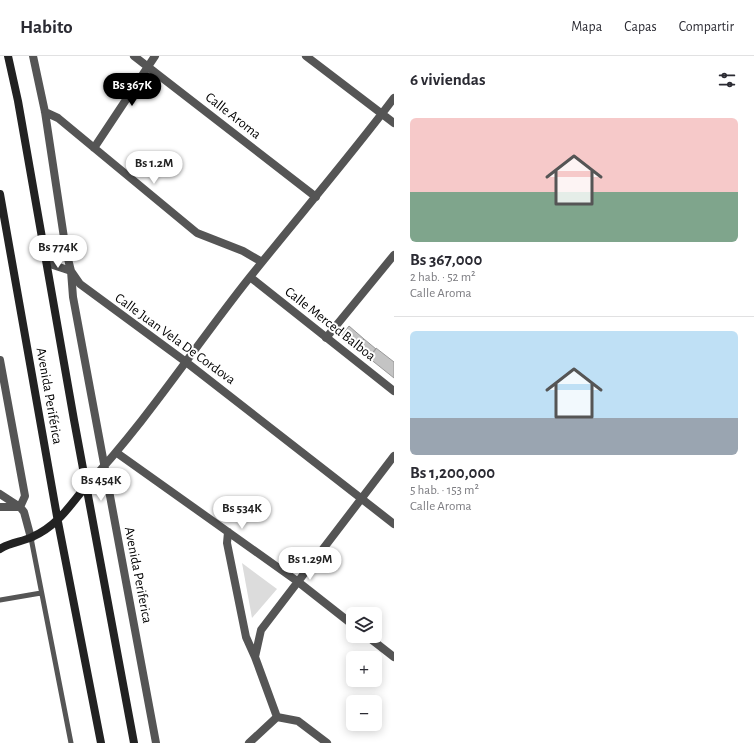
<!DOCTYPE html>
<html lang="es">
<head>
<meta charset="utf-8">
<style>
  :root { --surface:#fff; --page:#f2f2f3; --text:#2b2b33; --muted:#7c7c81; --line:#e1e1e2; --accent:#000 }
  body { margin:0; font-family:"Alegreya Sans",sans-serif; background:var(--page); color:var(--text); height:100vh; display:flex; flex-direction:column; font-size:15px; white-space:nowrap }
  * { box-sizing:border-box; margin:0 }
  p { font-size:13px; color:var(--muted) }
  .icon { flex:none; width:22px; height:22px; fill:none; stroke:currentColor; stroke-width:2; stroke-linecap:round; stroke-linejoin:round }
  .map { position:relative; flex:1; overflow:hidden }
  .side { display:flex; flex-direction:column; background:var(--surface); width:360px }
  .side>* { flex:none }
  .buttons { position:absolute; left:346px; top:551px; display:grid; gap:8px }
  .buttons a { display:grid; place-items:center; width:36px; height:36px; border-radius:6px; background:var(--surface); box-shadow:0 2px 10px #0003; font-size:20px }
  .price { position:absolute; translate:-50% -34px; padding:0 9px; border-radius:14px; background:#fff; color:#222; font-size:13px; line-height:26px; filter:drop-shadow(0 1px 2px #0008) }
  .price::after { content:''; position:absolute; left:50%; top:24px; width:12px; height:9px; margin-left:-6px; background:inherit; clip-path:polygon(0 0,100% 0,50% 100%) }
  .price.on { background:var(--accent); color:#fff }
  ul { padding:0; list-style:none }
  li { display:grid; align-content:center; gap:8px; height:212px; padding:0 16px }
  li+li { border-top:1px solid var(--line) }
  li span { display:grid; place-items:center; height:124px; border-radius:6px; color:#555 }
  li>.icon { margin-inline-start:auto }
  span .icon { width:72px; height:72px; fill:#fffc; stroke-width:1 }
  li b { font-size:17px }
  h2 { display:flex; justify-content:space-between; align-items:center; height:48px; padding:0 16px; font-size:17px }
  header { display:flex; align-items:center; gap:24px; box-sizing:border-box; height:56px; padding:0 20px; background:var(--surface); border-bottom:1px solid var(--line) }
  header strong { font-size:19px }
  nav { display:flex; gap:22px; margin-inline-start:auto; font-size:14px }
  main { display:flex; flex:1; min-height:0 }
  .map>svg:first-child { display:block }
  .green { fill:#dcdcdc }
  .building { fill:#c4c4c4; stroke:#999 }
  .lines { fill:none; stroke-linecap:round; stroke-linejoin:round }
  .lane { stroke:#555; stroke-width:5 }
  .street { stroke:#555; stroke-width:8 }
  .secondary { stroke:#222; stroke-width:8 }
  .labels { text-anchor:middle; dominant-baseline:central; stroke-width:4; stroke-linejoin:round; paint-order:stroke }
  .street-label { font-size:14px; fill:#000; stroke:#fff }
</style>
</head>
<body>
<header>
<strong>Habito</strong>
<nav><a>Mapa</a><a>Capas</a><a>Compartir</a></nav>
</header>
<main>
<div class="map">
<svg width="394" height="687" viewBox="0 0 394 687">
  <rect width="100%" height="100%" fill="#fff"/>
  <path class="green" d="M242,507l35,26 -25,29z"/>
  <path class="building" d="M349,270l15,13 -8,10 -13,-10 -1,-4z
    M364,283l12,10 -7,9 -13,-9z
    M376,292l18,14v16l-25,-20z"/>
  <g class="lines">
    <path class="lane" d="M31,482l40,205
      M0,544l41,-7"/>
    <path class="street" d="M33,0l12,56 21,139 5,20 9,13 106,78 208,162
      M134,0l182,141
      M306,0l88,67
      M45,56l13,6 139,115 46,18 19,11
      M94,92l61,-92
      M47,207l24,8 2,26 83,446
      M250,221l144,114
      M326,282l68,-83
      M0,304l25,136 -5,11 -20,-13
      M117,397l180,128 56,44
      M86,430c61,-65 109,-140 164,-209 48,-60 98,-118 144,-179
      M0,451h20l4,5 7,26
      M228,476l-1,11 19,94 9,20
      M367,580l27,21
      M277,661l-22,-60 6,-27 133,-174
      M277,661l21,4 29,22
      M249,687l28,-26"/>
    <path class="secondary" d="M8,0l10,45 56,319 60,323
      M0,138l58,328 43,221
      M0,493c10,-7 22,-7 32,-12 24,-10 38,-31 54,-51"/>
  </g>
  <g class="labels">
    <g class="street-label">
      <text transform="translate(233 60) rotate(38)">Calle Aroma</text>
      <text transform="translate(330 268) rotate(38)">Calle Merced Balboa</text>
      <text transform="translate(175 283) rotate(36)">Calle Juan Vela De Cordova</text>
      <text transform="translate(49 340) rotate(80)">Avenida Periférica</text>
      <text transform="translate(138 519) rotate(79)">Avenida Periferica</text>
    </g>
  </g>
</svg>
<div class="buttons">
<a><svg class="icon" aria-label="layers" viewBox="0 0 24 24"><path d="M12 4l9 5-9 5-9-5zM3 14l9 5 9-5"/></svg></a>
<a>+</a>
<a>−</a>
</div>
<b class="price on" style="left:132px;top:51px">Bs 367K</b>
<b class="price" style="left:154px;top:129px">Bs 1.2M</b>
<b class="price" style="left:58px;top:213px">Bs 774K</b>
<b class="price" style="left:101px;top:446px">Bs 454K</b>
<b class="price" style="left:242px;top:474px">Bs 534K</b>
<b class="price" style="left:310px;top:525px">Bs 1.29M</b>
</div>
<section class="side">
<h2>6 viviendas<svg class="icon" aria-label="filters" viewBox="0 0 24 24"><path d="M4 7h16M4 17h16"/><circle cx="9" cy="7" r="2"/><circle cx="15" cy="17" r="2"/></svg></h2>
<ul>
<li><span style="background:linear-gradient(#f6c9c9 60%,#7fa58c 0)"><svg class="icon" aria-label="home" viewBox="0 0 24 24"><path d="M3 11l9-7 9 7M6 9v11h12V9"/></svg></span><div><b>Bs 367,000</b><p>2 hab. · 52 m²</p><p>Calle Aroma</p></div></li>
<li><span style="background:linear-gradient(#bfe0f5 70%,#9aa5b1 0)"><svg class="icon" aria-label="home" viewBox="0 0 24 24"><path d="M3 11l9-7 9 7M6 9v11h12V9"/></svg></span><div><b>Bs 1,200,000</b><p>5 hab. · 153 m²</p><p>Calle Aroma</p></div></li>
</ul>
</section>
</main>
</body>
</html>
